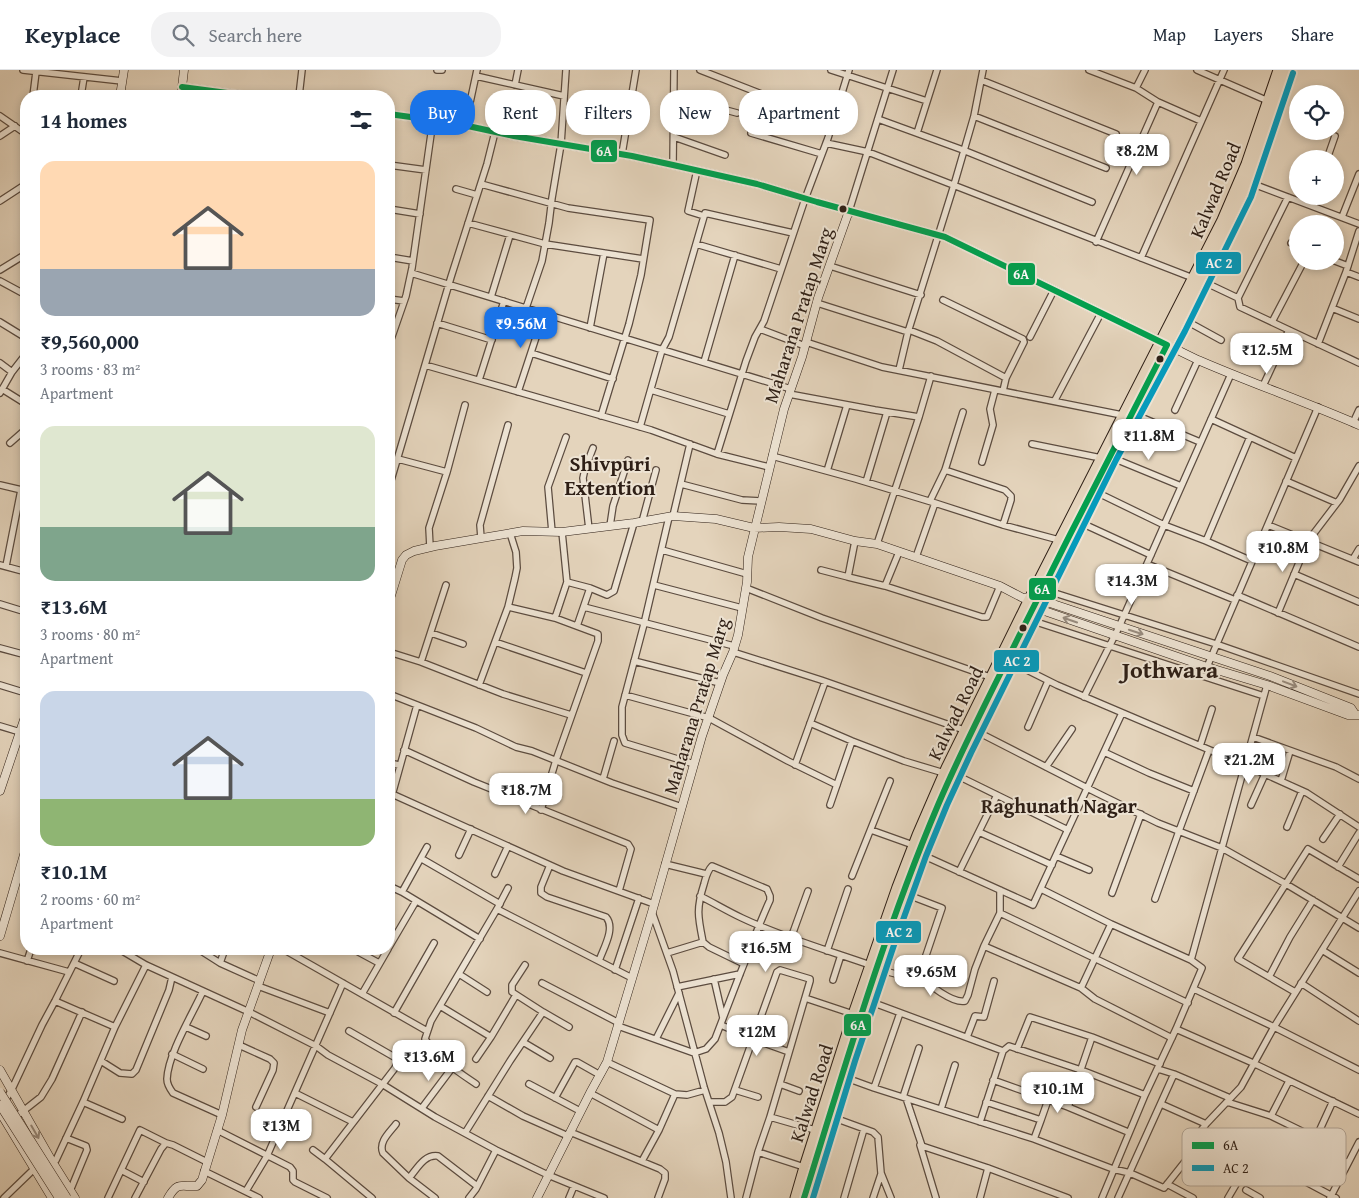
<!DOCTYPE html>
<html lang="en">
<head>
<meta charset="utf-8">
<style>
  :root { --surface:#fff; --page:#f2f2f3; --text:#1f2937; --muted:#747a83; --line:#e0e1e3; --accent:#1a73e8 }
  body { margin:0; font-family:"Gentium Book Plus",serif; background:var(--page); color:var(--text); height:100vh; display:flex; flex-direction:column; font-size:19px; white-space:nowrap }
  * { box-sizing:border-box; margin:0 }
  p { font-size:16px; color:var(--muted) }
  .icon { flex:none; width:28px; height:28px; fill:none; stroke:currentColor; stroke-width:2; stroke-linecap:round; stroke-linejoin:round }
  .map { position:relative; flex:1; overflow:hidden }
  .drawer { position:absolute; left:20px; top:20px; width:375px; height:865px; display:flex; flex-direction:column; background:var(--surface); border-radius:20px; box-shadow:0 2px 8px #0003 }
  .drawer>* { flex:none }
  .hud { position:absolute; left:410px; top:20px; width:475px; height:45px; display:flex; gap:10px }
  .controls { position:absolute; left:1289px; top:15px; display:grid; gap:10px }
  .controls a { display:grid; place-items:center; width:55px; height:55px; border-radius:50%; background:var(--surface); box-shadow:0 2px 8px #0003; font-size:25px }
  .price { position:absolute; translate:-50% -42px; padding:0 11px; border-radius:10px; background:#fff; color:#222; font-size:16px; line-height:32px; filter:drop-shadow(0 1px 2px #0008) }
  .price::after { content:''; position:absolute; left:50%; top:30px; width:15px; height:11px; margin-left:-8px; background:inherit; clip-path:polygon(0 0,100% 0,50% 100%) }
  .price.selected { background:var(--accent); color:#fff }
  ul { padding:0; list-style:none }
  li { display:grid; align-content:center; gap:10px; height:265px; padding:0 20px }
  li span { display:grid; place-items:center; height:155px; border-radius:15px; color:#555 }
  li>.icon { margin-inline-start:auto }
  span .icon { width:90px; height:90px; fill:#fffc; stroke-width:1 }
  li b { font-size:21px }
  h2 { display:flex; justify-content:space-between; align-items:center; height:60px; padding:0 20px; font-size:21px }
  .pill { padding:0 18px; border-radius:20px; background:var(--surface); box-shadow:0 2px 8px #0003; font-size:18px; line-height:45px }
  .pill.selected { background:var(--accent); color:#fff }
  header { display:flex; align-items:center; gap:30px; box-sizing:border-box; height:70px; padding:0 25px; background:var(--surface); border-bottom:1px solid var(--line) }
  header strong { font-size:24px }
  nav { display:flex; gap:28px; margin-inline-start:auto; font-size:18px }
  .search { width:350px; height:45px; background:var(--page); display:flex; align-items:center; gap:12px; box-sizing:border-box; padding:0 18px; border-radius:20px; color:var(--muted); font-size:19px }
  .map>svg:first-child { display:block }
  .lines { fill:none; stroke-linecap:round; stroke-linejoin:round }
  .street-casing { stroke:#5c4c40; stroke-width:8 }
  .secondary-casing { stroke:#2e1f16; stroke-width:9 }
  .primary-casing { stroke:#2e1f16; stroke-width:11 }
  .street { stroke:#ede3d3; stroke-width:5.5 }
  .secondary { stroke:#ede3d3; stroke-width:8 }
  .primary { stroke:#e4d4bc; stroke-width:9 }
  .secondary-bridge-casing { stroke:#2e1f16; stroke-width:9; stroke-linecap:butt }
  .secondary-bridge { stroke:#ede3d3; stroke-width:8 }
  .bus-1-casing { stroke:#ede3d3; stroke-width:10 }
  .bus-2-casing { stroke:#ede3d3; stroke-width:10 }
  .bus-1 { stroke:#029f4e; stroke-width:6 }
  .bus-2 { stroke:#059bbc; stroke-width:6 }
  .oneway { stroke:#978b7e }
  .bus-dot { fill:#2e1f16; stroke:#ede3d3; stroke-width:2 }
  .labels { text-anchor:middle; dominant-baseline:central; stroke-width:4; stroke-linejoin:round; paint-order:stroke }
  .street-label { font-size:19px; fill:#2e1f16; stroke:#ede3d3 }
  .neighbourhood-label { font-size:20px; font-weight:bold; fill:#2e1f16; stroke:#ede3d3 }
  .quarter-label { font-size:21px; font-weight:bold; fill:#2e1f16; stroke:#ede3d3 }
  .district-label { font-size:24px; font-weight:bold; fill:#2e1f16; stroke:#ede3d3 }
  .key { fill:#ede3d3; stroke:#b4a89a; stroke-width:1 }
  .key-label { font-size:14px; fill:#2e1f16 }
  .line-badge { stroke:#ede3d3; stroke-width:2 }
  .badge-label { font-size:14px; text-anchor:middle; font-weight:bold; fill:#fff }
</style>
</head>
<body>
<header>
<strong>Keyplace</strong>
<div class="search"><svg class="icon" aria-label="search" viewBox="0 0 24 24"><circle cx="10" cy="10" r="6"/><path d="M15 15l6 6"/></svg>Search here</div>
<nav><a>Map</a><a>Layers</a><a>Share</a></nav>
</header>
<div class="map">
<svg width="1359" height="1128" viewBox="0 0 1359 1128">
  <rect width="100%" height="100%" fill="#e4d4bc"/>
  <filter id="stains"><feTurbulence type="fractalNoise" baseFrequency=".004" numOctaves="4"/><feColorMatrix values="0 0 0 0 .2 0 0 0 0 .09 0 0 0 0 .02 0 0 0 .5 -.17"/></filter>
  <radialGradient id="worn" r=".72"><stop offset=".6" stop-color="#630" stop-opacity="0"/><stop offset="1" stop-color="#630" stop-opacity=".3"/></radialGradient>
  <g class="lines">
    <g class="street-casing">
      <path id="street" d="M23,0l99,11
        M437,0h5
        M700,0l133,52
        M831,0l96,31
        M1089,0l47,18 22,14 43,19
        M1197,0l71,31
        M476,6l88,20
        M981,10l135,54
        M515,15l3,-15
        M1136,18l9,-18
        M33,26l3,-24
        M81,26l3,-19
        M299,26l3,-26
        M674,26l63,17
        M0,46l26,18
        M974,46l132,52
        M878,49l85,31 129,52
        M465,56l12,-56
        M751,63l71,21
        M917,63l20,-63
        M0,66l15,-10
        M674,67l51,18
        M826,73l42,9 325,126
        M622,84l14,-84
        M1327,89l8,-23
        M389,95l37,5
        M673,95l1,-95
        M697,100l-9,41 16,5
        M1248,112l111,42
        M481,114l87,24 82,12 -9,55 -12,49 -28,92
        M456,119l21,6
        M1288,127l-50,101 2,9 119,56
        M0,131l26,-17
        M1309,135l3,-9
        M389,139l31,5
        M849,141l44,-141
        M1342,147l17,-43
        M468,153l77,21 98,15
        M1096,172l62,-140
        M1291,173l7,3
        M696,174l85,25
        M389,187l24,4
        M1141,188l83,-188
        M1335,191l13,5
        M830,196l91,29
        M0,200l26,-16
        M1346,202l13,5
        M411,203l380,116
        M1200,210l38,18
        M0,211l26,14
        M491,227l19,-62
        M389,229l15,2
        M943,230l80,39 1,3 -18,36
        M817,233l91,29 46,-147 20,-69 9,-46
        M526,238l16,-47 7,-38 3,-25 9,-54 5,-74
        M1332,238l27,11
        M1181,248l40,22
        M0,252l26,16
        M1272,252l32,-61
        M437,253l55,17
        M590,258l14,-75
        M760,259l45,17
        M909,260l28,11 69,37 -3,13
        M1030,267l24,-47
        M806,272l76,25 240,48
        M1318,274l28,-72 13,-41
        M389,275l17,-49 6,-28 21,-148
        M531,283l82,26
        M704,292l31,-107
        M0,293l12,9
        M425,295l226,65 66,24 52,13
        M899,300l9,-38
        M479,310l25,-79
        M1263,316l26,-56
        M2,319l24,15
        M651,320l78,24
        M518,322l26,-79
        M0,323l12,-21 14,-18
        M789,324l86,16 44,7
        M1055,330l46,-87
        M1175,340l23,-50
        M1131,343l69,29
        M1211,349l85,39
        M1353,353l6,-13
        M640,357l22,-77 7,-13 36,-124 88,20
        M10,373l16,-14
        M1032,374l69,14
        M717,384l29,-93 9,-24 9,-16 41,-122 23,-61 21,-68
        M772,386l84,23 79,24 68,22 56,15
        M1108,386l73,30
        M398,389l49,13
        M982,392l11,-37 -3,-16 5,-19
        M945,400l60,20 6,6v4l-8,25
        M827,401l20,-66
        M1286,411l51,22
        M866,412l21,-70
        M681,414l61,16 19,1
        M0,415l26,6
        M389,417l62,-210 36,-113 8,-32
        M1092,420l72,35 42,16 46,20
        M930,431l15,-31 18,-58
        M673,446l17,-72
        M669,447l-25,107 -22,83v28l3,8 69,21
        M1077,451l74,34
        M642,452l14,-52
        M1268,455l91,37
        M610,456l3,-20 15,-46
        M589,459l-6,-51 2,-9 8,-21
        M552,462l-4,-45 18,-50
        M481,468l-1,-13 28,-100
        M855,471l-7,36 37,9 97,31h5l13,-31
        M1206,471l44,-104
        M877,474l42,-127 12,-41
        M430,477l-1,-19 18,-56 18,-67
        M662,480l85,24
        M916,487l19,-54
        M1353,489l6,-10
        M1147,494l88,36
        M0,495l26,7
        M6,496l15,-76
        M821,500l27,7
        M1294,504l65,28
        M567,512l23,6 17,7 7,-4 20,-68
        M654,515l88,23
        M885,516l14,-34
        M746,518l76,30 168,59
        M1042,519l174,55 143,50
        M1237,525l122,52
        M0,534l26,8
        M508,537l47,11 43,16v7l-42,119 -15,50
        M584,537l150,39
        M1278,543l30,-72 32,-42 19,-33
        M555,548l12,-36 -5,-50
        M1027,549l237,77
        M577,556l13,-38
        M431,563l32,11
        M495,572l91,31
        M0,578l26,7
        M389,582l32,10 82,32 68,21
        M733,582l88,28 143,50
        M1007,590l50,25 188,80 62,28 52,34
        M634,591l86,22
        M421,592l25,-77
        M1207,597l111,-260
        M0,615l26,8
        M479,615l29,-78 7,-29 2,-10 -1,-16 -6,-19
        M389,624l87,34 40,19 16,4 80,32 70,24
        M625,625l84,23 79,43 49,24
        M1084,627l35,-70 112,-253
        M810,653l42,18 52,20 40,12
        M0,656l20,6
        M1028,657l20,-46
        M970,658l127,65 61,30 64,25 64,36 73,44
        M1253,667l83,30 23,12
        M1200,676l12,-37
        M404,680l70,32 154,62 3,5 -12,42
        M1104,682l45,21 45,18
        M389,693l10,2
        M795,695l30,-83
        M1046,697l26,-38
        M952,703l116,57
        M603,709l11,-38
        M1281,711l9,-30
        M392,724l171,77 91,33
        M830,735l22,-64
        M1251,735l14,-31
        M389,736l28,-101
        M1287,757l15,-36
        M871,760l42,15
        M979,762l73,33
        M1323,769l17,-25
        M427,777l-25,45 78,47
        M389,779l2,2v5l-2,6
        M918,783l115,52 89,-192
        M459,785l12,-26
        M1056,786l33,14
        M422,789l78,45
        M665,794l41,10
        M550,795l-9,22v6l6,4 59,20c10,11 -3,32 -7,44
        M1338,797l21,-34
        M959,802l38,-77
        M495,804l13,-28
        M852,806l38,-95
        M18,807l8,4
        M389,816l13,6
        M1041,819l70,35 80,36 11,8 -26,61 -31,66 -43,103
        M1112,823l29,-79
        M700,826c14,7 27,15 42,22 40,19 85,32 128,47
        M1155,829l24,-68 30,-81
        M497,839l135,69
        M652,842l21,59 31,116 15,46 7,29 5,36
        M1000,843l188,90
        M791,868l17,-47
        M984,876l97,42 14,11 77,39
        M389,877l27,-46
        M119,879l27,16 103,47 67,34 12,9 54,29 53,33 61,33 52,25 56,23
        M198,879l22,14 40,18
        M283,879l144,82
        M353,879l26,14
        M1322,880l37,23
        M827,881l21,-62
        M0,883l69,19
        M667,883l36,-11
        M1191,890l76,-275
        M27,891l4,-12
        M74,893l40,18
        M220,893l5,-14
        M525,895l-13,20v7l31,20 26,15
        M877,899l38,10 2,-1 2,-2 23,-68 -39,-15
        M615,900l24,-72
        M459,904l28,18
        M919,906c9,8 34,28 46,25l3,-6 7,-26 9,-23 16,-33v-23
        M1269,907l21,-40 23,-37
        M714,909l9,39
        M833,910l8,-25
        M542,913l77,40
        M1301,913l58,38
        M258,916l72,27
        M677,917l63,-13
        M1081,918l30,-64
        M1194,919l80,38 85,43
        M203,921c-11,24 -35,63 -36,88 0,5 3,10 6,14l49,22
        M1295,922l-57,-33 70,-110 51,30
        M362,924l26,-45
        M805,928l48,16
        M866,930l137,51
        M55,931l60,26
        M440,936l51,31
        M394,943l40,-70
        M721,955l32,14 36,13
        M618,956l76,27 12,-4 9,-10 25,-65c10,-25 19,-50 30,-74v-4l-3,-7 -55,-23c-5,5 -6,11 -8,18 -8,25 -6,33 -1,58l6,5 35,17
        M186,957l20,9
        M1176,959l77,34 106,51
        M349,961l47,27 1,5 -2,5 -70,91 47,39
        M967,967l8,-21 9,1 10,-36
        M656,969l23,-46
        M523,972l27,16
        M239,975l31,14 4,4 -1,7 -17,37
        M1017,979l13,-32 62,20 68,27
        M172,984l31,15
        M476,989l15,-22 25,-42
        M101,991l19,12 12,1 4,-4 33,-80 3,-13
        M607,992l68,32 -16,36 -17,31
        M1158,999l16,5 56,24
        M841,1006l33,12 160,51 79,30 17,4 34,15 23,-29 13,-27 6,-8 35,-37 33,-60 85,-136
        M993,1010l75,27 60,25
        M476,1014c-19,-13 -39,-26 -51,-45l6,-18 66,-112 11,-21
        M529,1014l51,27
        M780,1014l19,7
        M874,1018l26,-75
        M735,1020l23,7
        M295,1023l58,29
        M590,1023l69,37
        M675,1024l12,1 18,-5
        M488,1026l35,20 45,20
        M903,1027l16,-49
        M555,1028l20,-36h2l23,13
        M906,1028l16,48 -2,-1 16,53
        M83,1032l39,17
        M709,1032h16l7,-5 45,-125 3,-2 30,9v2l-40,136
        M986,1032l55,18 -7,19
        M1227,1032l44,14 45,22 -4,8 36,17
        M4,1033l8,-14 30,-64 13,-24 26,-52
        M1161,1034l45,20
        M1068,1037l24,-70
        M422,1038l30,-40
        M941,1039l14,-44
        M829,1046l44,16 5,5 3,36 10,25
        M1271,1046l18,-35
        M13,1049l28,-22 11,-18 30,-67
        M1041,1050l7,-20
        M980,1052l23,-71 6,-5 72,24 64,25
        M396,1054c-6,8 -18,18 -13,29l26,25 26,20
        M217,1060l73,37 3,4v9l2,2 32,16
        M570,1062l90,37 5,4v6l-7,19
        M465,1063l45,-72 33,-49
        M1198,1066l48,14 90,48
        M66,1068l20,8 1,4 -17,41
        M1316,1068l17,-37
        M922,1076l66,22 80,30
        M313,1080l12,9
        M758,1082l46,15
        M53,1093l3,-3 27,-58 32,-75 31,-62
        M121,1100l23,12
        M204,1101l55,27
        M409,1108c8,-9 15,-24 29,-22l39,30
        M1167,1114l26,14
        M1246,1120l14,8
        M246,1121l21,-35 76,-173
        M4,1128l30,-29
        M108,1128l32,-68 26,13
        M135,1128l26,-49 5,-6 7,2 34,17
        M469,1128l7,-9 20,-39
        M569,1128l5,-12
        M746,1128l12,-46 12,-35 45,13
        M844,1128l20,-69
        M873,1128l8,-24
        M980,1128l8,-30
        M1118,1128l56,-124
        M1228,1128l10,-17
        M1330,1128l29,-56"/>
    </g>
    <g class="secondary-casing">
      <path id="secondary" d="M182,17l68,9
        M120,26l4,-26
        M181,26l3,-26
        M389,44l65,9 60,13 118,20 41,9 84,19 60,18 128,35 253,123c53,23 108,42 161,65
        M389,532l13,-42 4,-5 8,-4 21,-5 88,-15 39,1 72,-9 39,-7 43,3 38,9 25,-1 32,2 44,12 22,3 123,42 23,12 7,-1 5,1 235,78 81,32 4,6
        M1030,536l177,61 60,18 81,30h10
        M0,721l26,-77
        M0,866l26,-88
        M0,1000l53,93 22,35
        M0,1042l52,86
        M168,1128c10,-17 12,-11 29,-12l5,-6 20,-65 20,-85 29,-81
        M537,1128l53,-105 17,-31 45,-150 50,-176 21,-61 10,-23 5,-17 9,-53 1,-25 36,-148 18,-52 16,-59 31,-87"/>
    </g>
    <g class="primary-casing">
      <path id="primary" d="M1109,385l68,-128 66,-134 42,-123
        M795,1128l9,-31 49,-153 44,-127 20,-52 29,-67 80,-163 196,-385 24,-56 32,-94
        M804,1128l43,-140 39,-116 32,-89 21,-51 24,-53 139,-280"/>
    </g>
    <use href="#street" class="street"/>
    <use href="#secondary" class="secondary"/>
    <use href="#primary" class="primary"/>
    <g class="secondary-bridge-casing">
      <path id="secondary-bridge" d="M0,1022l67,106
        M0,1035l59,93"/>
    </g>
    <use href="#secondary-bridge" class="secondary-bridge"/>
    <g class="bus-1-casing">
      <path id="bus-1" d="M182,17l68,9
        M389,44l65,9 60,13 118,20 41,9 84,19 60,18 128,35 222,108c-49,95 -98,191 -146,287 -28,57 -58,114 -83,173 -54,127 -93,261 -134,393"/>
    </g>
    <g class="bus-2-casing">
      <path id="bus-2" d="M813,1128l42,-137 39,-116 32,-89 21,-51 24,-52 145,-293 69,-129 66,-134 42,-124"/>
    </g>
    <use href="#bus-1" class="bus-1"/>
    <use href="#bus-2" class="bus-2"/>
  </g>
  <defs><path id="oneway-shaft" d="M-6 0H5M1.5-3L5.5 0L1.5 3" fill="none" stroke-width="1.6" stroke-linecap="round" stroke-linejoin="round" transform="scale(1.25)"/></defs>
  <g class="oneway">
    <use href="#oneway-shaft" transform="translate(1070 550) rotate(-161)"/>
    <use href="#oneway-shaft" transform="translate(1136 562) rotate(18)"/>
    <use href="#oneway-shaft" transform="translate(1290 614) rotate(21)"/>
    <use href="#oneway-shaft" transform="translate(35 1062) rotate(60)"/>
  </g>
  <g class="bus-dot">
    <circle cx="843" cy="139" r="4.5"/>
    <circle cx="1160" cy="289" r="4.5"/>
    <circle cx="1023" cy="558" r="4.5"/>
  </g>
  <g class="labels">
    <g class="street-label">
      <text transform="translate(1215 120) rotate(-67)">Kalwad Road</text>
      <text transform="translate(798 245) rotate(-72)">Maharana Pratap Marg</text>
      <text transform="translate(696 636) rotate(-73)">Maharana Pratap Marg</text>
      <text transform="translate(955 643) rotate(-64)">Kalwad Road</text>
      <text transform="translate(811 1023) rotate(-72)">Kalwad Road</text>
    </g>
    <g class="neighbourhood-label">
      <text x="1059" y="735">Raghunath Nagar</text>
    </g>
    <g class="quarter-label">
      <text x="610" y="393">Shivpuri<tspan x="610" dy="24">Extention</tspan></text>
    </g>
    <g class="district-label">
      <text x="1170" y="599">Jothwara</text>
    </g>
  </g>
  <rect x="1182" y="1058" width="164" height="58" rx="8" class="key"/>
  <rect x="1192" y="1072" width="22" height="7" fill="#029f4e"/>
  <rect x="1192" y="1095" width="22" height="6" fill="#059bbc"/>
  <g class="key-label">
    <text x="1223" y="1080">6A</text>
    <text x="1223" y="1103">AC 2</text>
  </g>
  <g class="line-badge">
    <rect x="590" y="69" width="28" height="24" rx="5" fill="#029f4e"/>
    <rect x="1195" y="181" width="47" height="24" rx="5" fill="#059bbc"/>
    <rect x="1007" y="192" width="29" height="24" rx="5" fill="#029f4e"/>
    <rect x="1028" y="507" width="29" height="24" rx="5" fill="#029f4e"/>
    <rect x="993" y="579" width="47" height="24" rx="5" fill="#059bbc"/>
    <rect x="875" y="850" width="47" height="24" rx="5" fill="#059bbc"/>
    <rect x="843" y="943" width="29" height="24" rx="5" fill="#029f4e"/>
  </g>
  <g class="badge-label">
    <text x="604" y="86">6A</text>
    <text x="1219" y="198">AC 2</text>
    <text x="1021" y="209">6A</text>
    <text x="1042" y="524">6A</text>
    <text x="1017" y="596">AC 2</text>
    <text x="899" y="867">AC 2</text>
    <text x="858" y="960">6A</text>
  </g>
  <rect width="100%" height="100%" filter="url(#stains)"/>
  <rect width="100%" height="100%" fill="url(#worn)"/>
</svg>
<div class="controls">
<a><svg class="icon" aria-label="locate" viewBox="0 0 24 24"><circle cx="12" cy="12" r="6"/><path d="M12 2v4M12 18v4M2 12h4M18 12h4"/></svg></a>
<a>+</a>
<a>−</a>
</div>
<b class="price" style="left:1137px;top:106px">₹8.2M</b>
<b class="price selected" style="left:521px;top:279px">₹9.56M</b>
<b class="price" style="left:1267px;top:305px">₹12.5M</b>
<b class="price" style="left:1149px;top:391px">₹11.8M</b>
<b class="price" style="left:1283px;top:503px">₹10.8M</b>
<b class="price" style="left:1132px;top:536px">₹14.3M</b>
<b class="price" style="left:1249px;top:715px">₹21.2M</b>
<b class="price" style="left:526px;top:745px">₹18.7M</b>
<b class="price" style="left:766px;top:903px">₹16.5M</b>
<b class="price" style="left:931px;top:927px">₹9.65M</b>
<b class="price" style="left:757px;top:987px">₹12M</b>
<b class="price" style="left:429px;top:1012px">₹13.6M</b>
<b class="price" style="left:1058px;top:1044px">₹10.1M</b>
<b class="price" style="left:281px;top:1081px">₹13M</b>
<div class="hud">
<a class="pill selected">Buy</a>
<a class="pill">Rent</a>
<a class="pill">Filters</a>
<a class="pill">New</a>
<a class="pill">Apartment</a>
</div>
<section class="drawer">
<h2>14 homes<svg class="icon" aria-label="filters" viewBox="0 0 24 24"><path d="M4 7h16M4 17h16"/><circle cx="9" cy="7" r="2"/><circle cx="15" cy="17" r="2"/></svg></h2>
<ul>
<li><span style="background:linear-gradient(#ffd9b3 70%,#9aa5b1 0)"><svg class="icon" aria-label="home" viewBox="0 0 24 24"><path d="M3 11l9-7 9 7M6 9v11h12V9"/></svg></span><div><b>₹9,560,000</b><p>3 rooms · 83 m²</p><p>Apartment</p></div></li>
<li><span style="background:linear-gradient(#dfe7d0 65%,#7fa58c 0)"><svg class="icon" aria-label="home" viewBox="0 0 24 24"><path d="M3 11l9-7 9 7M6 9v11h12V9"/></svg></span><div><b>₹13.6M</b><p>3 rooms · 80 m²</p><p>Apartment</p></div></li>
<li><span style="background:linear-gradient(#c9d6e8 70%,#8fb573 0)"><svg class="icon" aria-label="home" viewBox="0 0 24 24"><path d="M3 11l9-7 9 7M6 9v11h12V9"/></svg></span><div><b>₹10.1M</b><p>2 rooms · 60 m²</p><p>Apartment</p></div></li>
</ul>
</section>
</div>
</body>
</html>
